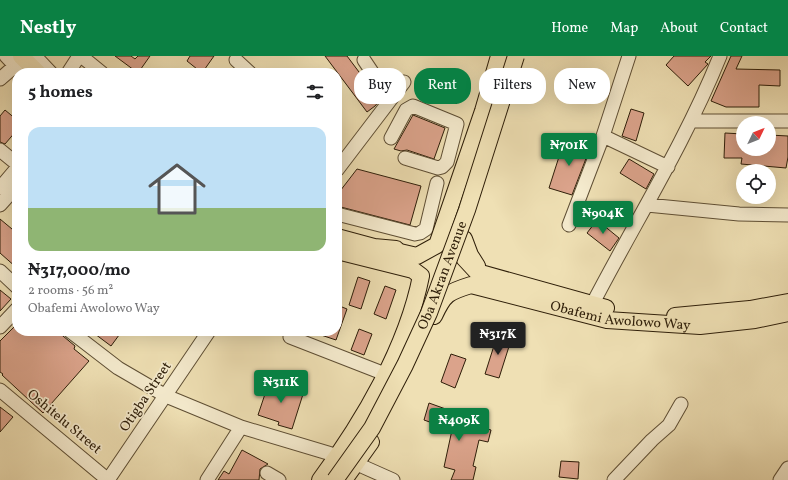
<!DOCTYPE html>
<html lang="en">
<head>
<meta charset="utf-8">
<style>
  :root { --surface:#fff; --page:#f2f2f2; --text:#202124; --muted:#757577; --accent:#0b8043 }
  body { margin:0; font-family:Vollkorn,serif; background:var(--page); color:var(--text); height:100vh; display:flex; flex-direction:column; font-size:15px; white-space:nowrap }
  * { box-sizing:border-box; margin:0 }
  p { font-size:13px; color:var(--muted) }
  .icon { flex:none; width:22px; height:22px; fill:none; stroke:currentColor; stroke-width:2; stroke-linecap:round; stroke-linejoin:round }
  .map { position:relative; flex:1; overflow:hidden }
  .sheet { position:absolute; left:12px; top:12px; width:330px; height:268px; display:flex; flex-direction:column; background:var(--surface); border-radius:16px; box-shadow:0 4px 16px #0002 }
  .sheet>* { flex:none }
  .banner { position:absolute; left:354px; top:12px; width:374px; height:36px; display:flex; gap:8px }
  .needle { width:26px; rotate:47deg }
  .fabs { position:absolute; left:736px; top:60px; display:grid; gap:8px }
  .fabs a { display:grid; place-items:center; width:40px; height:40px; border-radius:50%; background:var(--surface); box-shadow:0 4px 16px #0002; font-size:20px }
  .price { position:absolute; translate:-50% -34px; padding:0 9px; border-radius:4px; background:var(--accent); color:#fff; font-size:13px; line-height:26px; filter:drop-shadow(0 1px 2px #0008) }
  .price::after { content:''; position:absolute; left:50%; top:24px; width:12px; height:9px; margin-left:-6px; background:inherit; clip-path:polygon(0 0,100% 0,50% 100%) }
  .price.selected { background:#222; color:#fff }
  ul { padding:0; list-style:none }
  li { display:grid; align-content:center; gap:8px; height:212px; padding:0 16px }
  li span { display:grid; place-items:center; height:124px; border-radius:12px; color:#555 }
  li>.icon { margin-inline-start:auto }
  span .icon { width:72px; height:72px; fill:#fffc; stroke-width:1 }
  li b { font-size:17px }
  h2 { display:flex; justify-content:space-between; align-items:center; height:48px; padding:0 16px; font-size:17px }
  .pill { padding:0 14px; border-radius:16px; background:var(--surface); box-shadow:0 4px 16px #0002; font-size:14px; line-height:36px }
  .pill.selected { background:var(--accent); color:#fff }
  header { display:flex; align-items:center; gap:24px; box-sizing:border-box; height:56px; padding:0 20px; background:var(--accent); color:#fff }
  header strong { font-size:19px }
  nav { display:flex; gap:22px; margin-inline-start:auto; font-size:14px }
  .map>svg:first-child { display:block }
  .building { fill:#dba38b; stroke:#2e1e09 }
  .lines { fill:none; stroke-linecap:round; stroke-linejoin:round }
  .minor-casing { stroke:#5e4e34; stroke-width:15 }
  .major-casing { stroke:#2e1e09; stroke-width:18 }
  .minor { stroke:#f5ebce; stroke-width:13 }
  .major { stroke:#efe0b4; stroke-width:16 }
  .major-bridge-casing { stroke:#2e1e09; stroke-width:18; stroke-linecap:butt }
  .major-bridge { stroke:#efe0b4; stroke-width:16 }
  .labels { text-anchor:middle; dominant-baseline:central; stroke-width:3.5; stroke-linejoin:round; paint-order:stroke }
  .street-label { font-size:14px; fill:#2e1e09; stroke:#f5ebce }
</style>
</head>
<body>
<header>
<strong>Nestly</strong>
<nav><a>Home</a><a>Map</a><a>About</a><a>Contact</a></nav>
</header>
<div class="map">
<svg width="788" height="424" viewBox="0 0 788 424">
  <rect width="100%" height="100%" fill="#efe0b4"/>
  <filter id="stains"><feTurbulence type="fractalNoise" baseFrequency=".005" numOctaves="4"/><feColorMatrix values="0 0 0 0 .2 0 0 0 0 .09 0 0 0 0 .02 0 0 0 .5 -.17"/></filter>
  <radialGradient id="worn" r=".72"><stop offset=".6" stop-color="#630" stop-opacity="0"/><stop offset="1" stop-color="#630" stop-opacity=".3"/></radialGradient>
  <path class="building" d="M115,0h16l4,3 3,-3h12l-12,17z
    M190,0h24l-12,17 -15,-12z
    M325,0h22l33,44 -5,6 -8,6z
    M674,0h37l-6,6 3,2 -20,22 -22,-21z
    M731,0h11l-6,13 44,1v16l-21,-1v22h-33l-15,-6z
    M445,14l23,22 -12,12 -20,-24z
    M631,53l13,4 -8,28 -14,-5z
    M5,54l12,10v10l-12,14 -5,-2v-26z
    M413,59l32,13 -11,31 -27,-9 -6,1 -7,-2z
    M725,77l18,1v15h26v-14l19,1v21l-2,11 -45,-4 1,-6h-18z
    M565,82l25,10 -18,47 -23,-7z
    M629,103l25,15 -8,15 -26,-16z
    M357,113l64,17 -11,39 -73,-19v-11z
    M0,163l12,10 5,-5v44l-17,-15z
    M597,164l22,18 -9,13 -23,-18z
    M358,221l12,4 -9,28 -12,-4z
    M385,230l11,4 -10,29 -12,-5z
    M0,234l11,9 -11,12z
    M337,249l10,4 -11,31 -24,-8 25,-1z
    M17,268v7h40l18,15 -1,3 15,12 -46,52 -41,-38 1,-1 -3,-2v-31z
    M359,273l13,5 -8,21 -13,-5z
    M91,275h31l-11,15z
    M498,277l14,4 -13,41 -14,-4z
    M451,298l15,5 -11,29 -14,-6z
    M270,323l34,12 -12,38 -14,-4 1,-3 -21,-7z
    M429,347l25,9 -2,7 39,11 -3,12 -9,-2 -6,26 3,1 -3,13h-22l4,-10 -11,-3 8,-37 -28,-10z
    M0,351l13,10 -13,15z
    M242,394l26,14 -8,5 -1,11h-41l6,-9 5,3z
    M561,405l18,1 -1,17 -19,-2z"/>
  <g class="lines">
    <g class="minor-casing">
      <path id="minor" d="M6,0l16,17
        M35,0l16,17
        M81,0l21,17
        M236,4l14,13
        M364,4l26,39
        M68,17l11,-17
        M0,23l15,-13
        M692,65h96
        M603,80l65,31
        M391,82l15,-28 7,-4 44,18 -10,38 -5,5 -4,1 -33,-10
        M0,94l17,14
        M337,114l67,-88
        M0,132l17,-20
        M0,149l17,-19
        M647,149l92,9 49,1
        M337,158l78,20 5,-1 6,-4 11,-46
        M569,169l34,-89 26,-80
        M0,215l17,16
        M592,249c43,-83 93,-162 128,-249
        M0,271l17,-18
        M70,275l48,37 48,28 75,31 97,29
        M290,281l95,37
        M0,334l108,90
        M357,408l36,16
        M267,417l12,7
        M108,424l101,-149
        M207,424l34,-53
        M614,424l38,-40 17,-15 12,-21
        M780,424l8,-12"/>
    </g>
    <g class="major-casing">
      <g id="major">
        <path d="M21,0l17,17"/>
        <path d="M337,181l37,10 22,2"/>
        <path d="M464,183l6,16 7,11"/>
        <path d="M387,193l30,7 20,-11 46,-134 16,-55"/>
        <path d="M464,202l13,14 129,36"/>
        <path id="s1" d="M434,260c10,-22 14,-24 37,-31l136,35 93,6 55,-6 33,-7"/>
        <path d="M675,260l75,-7 38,-7"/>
        <path d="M320,424c43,-58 87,-133 101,-204l-8,-6 -76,-19"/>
        <path d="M344,424l27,-38"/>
      </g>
    </g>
    <use href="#minor" class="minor"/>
    <use href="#major" class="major"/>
    <g class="major-bridge-casing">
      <g id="major-bridge">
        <path id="s2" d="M335,424l37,-52 33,-63 24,-52 38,-103 49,-154"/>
      </g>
    </g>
    <use href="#major-bridge" class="major-bridge"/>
  </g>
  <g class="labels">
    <g class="street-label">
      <text stroke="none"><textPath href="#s2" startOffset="232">Oba Akran Avenue</textPath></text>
      <text stroke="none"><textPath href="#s1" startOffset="204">Obafemi Awolowo Way</textPath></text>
      <text transform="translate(146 341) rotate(-56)">Otigba Street</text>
      <text transform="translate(64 366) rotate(40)">Oshitelu Street</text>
    </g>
  </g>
  <rect width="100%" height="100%" filter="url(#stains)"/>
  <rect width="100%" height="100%" fill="url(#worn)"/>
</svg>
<div class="fabs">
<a><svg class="needle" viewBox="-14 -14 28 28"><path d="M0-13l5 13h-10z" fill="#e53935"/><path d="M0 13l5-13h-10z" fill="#757577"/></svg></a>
<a><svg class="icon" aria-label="locate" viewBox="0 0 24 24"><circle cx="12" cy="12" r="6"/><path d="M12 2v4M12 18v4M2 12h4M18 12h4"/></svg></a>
</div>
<b class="price" style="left:569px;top:111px">₦701K</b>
<b class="price" style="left:603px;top:179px">₦904K</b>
<b class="price selected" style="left:498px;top:300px">₦317K</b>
<b class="price" style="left:281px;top:348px">₦311K</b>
<b class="price" style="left:459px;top:386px">₦409K</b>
<div class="banner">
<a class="pill">Buy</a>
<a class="pill selected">Rent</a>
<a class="pill">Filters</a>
<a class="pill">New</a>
</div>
<section class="sheet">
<h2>5 homes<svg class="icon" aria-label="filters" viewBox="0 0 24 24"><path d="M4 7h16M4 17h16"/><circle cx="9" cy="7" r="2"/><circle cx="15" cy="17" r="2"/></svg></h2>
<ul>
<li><span style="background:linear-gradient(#bfe0f5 65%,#8fb573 0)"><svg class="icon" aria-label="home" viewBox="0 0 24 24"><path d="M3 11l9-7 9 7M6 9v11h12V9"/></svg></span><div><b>₦317,000/mo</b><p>2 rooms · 56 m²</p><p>Obafemi Awolowo Way</p></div></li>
</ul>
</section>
</div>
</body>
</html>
